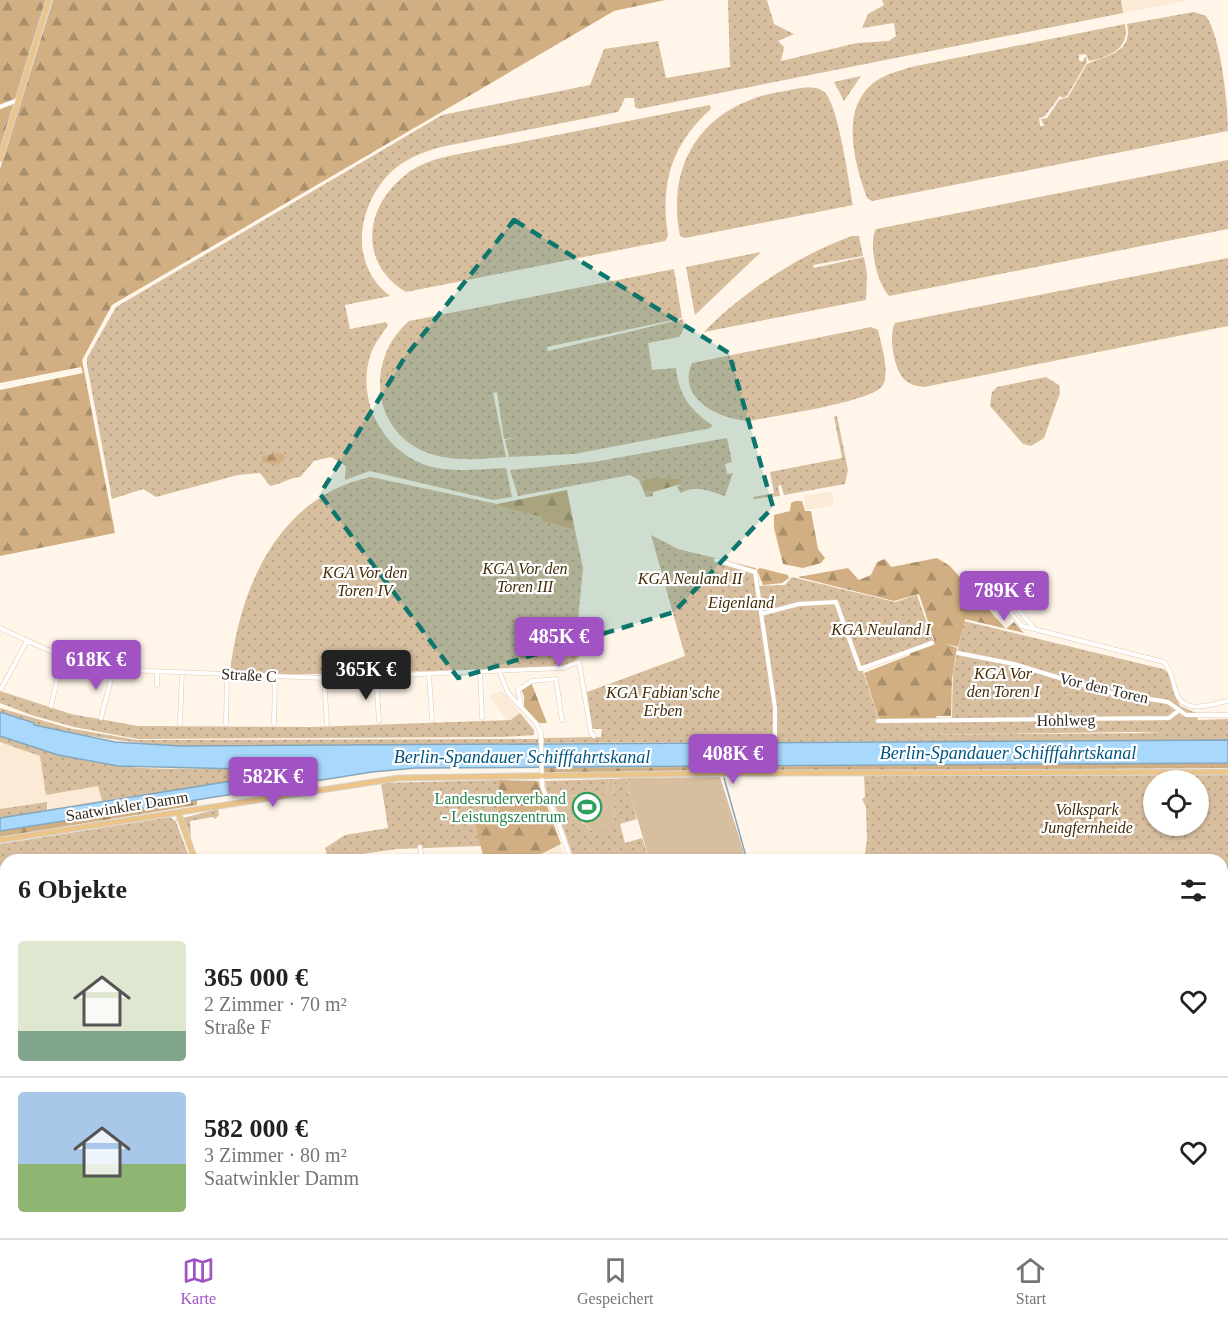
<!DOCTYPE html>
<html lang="de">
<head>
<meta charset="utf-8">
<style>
  :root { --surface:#fff; --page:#f2f2f2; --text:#222; --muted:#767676; --line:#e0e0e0; --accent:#a153c4 }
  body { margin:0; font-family:Georgia,serif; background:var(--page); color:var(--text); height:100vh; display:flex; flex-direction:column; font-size:22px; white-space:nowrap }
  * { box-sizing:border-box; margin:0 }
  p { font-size:20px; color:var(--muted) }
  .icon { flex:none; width:33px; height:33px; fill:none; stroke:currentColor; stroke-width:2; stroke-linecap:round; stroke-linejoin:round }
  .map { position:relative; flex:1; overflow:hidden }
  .side { position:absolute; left:0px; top:854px; width:1228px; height:386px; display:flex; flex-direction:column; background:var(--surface); border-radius:18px 18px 0 0; box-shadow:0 2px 4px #0004 }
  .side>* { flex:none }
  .fabs { position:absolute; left:1143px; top:770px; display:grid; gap:12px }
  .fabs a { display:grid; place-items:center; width:66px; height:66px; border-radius:50%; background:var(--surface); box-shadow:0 2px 4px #0004; font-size:30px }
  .price { position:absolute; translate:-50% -51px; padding:0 14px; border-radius:6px; background:var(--accent); color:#fff; font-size:20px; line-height:39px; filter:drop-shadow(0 2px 3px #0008) }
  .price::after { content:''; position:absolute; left:50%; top:36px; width:18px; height:14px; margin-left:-9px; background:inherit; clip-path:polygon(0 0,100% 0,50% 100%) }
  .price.selected { background:#222; color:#fff }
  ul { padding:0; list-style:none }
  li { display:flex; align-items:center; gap:18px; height:150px; padding:0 18px }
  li+li { border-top:2px solid var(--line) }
  li span { display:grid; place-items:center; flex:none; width:168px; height:120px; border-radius:6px; color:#555 }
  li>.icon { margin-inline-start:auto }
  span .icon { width:72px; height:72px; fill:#fffc; stroke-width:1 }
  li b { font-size:26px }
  h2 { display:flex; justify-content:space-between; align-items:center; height:72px; padding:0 18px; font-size:26px }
  .menu { display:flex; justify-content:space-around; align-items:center; height:84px; border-top:2px solid var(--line); background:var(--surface); font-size:16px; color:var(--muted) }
  .menu a { display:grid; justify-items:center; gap:3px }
  .menu .selected { color:var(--accent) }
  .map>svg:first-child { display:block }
  .built { fill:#fbead5 }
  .green { fill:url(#green-dots); fill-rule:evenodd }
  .forest { fill:url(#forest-firs) }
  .pitch { fill:#d7be9f }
  .water { fill:#a8d9fc; stroke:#85a5ba; stroke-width:1.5 }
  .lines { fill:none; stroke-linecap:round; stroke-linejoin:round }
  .stream { stroke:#85a5ba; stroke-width:1.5 }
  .minor-casing { stroke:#e1caad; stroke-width:5 }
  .major-casing { stroke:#d6d5d2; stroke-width:7 }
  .minor { stroke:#fff; stroke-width:4 }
  .major { stroke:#ebc489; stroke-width:5 }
  .marked { fill:#0f766e; fill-opacity:0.2; stroke:#0f766e; stroke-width:4.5; stroke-dasharray:12 8; stroke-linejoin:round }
  .labels { text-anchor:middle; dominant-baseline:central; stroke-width:4.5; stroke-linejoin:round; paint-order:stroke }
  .park-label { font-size:16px; font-style:italic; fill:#432b06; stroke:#fff }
  .street-label { font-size:16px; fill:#332b1f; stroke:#fff }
  .leisure-label { font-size:16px; fill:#27864d; stroke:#fff; text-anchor:end }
  .water-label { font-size:18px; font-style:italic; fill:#005581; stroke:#fff }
</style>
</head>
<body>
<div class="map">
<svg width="1228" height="1238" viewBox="0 0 1228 1238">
  <defs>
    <pattern id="green-dots" width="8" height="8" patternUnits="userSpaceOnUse" patternTransform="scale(1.5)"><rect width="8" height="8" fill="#d7be9f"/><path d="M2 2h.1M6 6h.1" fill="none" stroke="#b9a388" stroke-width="1.8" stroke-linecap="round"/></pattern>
    <pattern id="forest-firs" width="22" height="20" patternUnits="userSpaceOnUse" patternTransform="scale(1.5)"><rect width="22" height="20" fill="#d1af83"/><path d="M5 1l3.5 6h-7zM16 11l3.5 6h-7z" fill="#aa8f6b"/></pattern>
  </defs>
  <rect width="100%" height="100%" fill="#fff5e9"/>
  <path class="built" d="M1121,0h68l-66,13z
    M832,491l2,14 -28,5 -2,-14z
    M502,691l18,22 -9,7h-4l-17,-24z
    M0,742l40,13 58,31 4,15 -49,8h-4l-2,-7 -47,8z
    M560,845l5,14h-29l-1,-2z
    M0,985l6,5v27l-6,-5z
    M6,1035v198h313l2,5h-321v-202z
    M1081,1233h65v5h-65z"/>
  <path class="green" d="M728,0h39l7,24 20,10 -16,7 6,6 -3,14 76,-18 32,-2 7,-5 -2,-13 -32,5 6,-14 16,-9 -2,-5h239l2,13 -484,96 -4,-2 -1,-9h-9l-7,14 -177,35c-19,5 -36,12 -50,25 -34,34 -43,92 -1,124l-45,9 5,24 36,-7 2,3c-6,9 -13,18 -17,28 -17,49 15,105 66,115 22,4 47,1 69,0l6,29 -19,3 -123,-29 -25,9 1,-14 -15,-9 -17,4 -14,16c-11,1 -19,7 -30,9l-10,-13 -22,2 -82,22 -13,-8 -31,10 -25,-134v-7l29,-51 326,-192 148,-30 14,-36 54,-8 8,37 64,-11z
    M1194,12l12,4c15,21 22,89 22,115l-356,70 -5,-3c-13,-36 -28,-91 9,-117 10,-7 23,-10 35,-14l214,-43c5,25 -15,33 -36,37l-3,-7 -7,1v5l3,2 4,-6 1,6 -20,34 -5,2 -2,-2 -15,20 -6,2 1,8h4l-3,-7 6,-1 12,-18 9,-3 19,-33c21,-9 46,-11 40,-40z
    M861,76l-17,25 -10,-19z
    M800,88c7,0 17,-2 23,3 15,9 26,93 30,114l-168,33 -5,-2c-12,-60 11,-113 70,-136 16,-7 33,-8 50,-12z
    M710,105l1,4c-40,35 -51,76 -43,127l-3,5 -259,51c-46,-27 -43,-82 -3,-115 13,-12 29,-17 46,-21z
    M1228,160v69l-339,67c-12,-12 -21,-52 -13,-67z
    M852,236h7l4,20 -50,9 1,3 50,-11 3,17 -1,26 -162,32c40,-41 95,-77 148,-96z
    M761,252l-66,63 -9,-48z
    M1228,258v68l-304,61c-7,-1 -14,-2 -19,-7 -11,-10 -17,-44 -10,-57z
    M674,269l8,49 -135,29 1,4 135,-32 2,7 -6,11 -31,6 4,27 24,-2c2,26 15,43 36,57l-1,3 -137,26 -65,3 -4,-17 11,-2 -12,1 -7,-47 -4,1 13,64c-26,2 -53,5 -78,-4 -57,-21 -63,-94 -19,-132z
    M871,327l7,3c3,15 12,40 5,55 -9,17 -111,31 -133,36 -29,-1 -74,-22 -58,-58z
    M1046,377l13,8 1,8 -16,45 -13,8 -8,-2 -33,-38 2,-14 5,-5z
    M837,416l11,54 -3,14 -61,11 -3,-10 -3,1 2,10 -26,3 -1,-2 21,-4 -4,-21 72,-14 -8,-41z
    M727,438l5,24 -7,2 2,10 6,-1 -8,23c-16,-5 -29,-12 -44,-3l-4,-6 4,-3 -37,7 9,1v4l-7,1 -7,-17 -9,-5 -112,21 -8,-26 84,-8z
    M371,477l126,27 1,2 45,11 -1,4 33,9 8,38 -7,72 3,17 -6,5 -15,5 -56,2 -226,6 -46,-2c9,-84 48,-177 141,-196z
    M651,535l27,14 78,19 2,18 27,-1 7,-8 103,25 22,-7 16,45 -71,29 17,51 73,-1 1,-47 11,-51 199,48 6,4 11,33 16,7 2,7 30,-1v21l-684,3v-5l57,-1 1,-8h-10l-5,-37 98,-36zM1135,732l29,1 -279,2z
    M0,691l71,23 67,12 175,1 198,-7 9,-7 14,17v5l-31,2 -365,2 -64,-12 -43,-12 -31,-12z
    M0,708l68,20 69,12 401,-1v5l-357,2c-51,-3 -97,-10 -147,-21v-2l-33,-10z
    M0,736c42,15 85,27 130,31 37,3 74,1 111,2l4,6 -7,5 -136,21 -4,-15 -52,9 -6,-39 -40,-14z
    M1228,775v431h-6v-346l-358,-1 3,-19 -1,-33 -4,-8 3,-2 -1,-21zM1154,780h44v45h-44z
    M626,778l4,17 -3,2 6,6 4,16 -17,5 5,19 17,-5 7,21h-75l-18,-51 -10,-17 -1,-10 64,-2 -3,16 -48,1 17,20 18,16 22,-14 -2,-24 2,-15z
    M499,780v32l-17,34 -85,3 -69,10 -3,-11 20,-13 43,-7 -7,-45z
    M47,802v8l-47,8v-9z
    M218,809l1,6 -4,4 -2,-2 -23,4 1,17 -8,-20z
    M170,817l5,4 3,-3 -2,4 14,37 -184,1v21l-6,-17v-20z
    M343,1233h91v5h-96z"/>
  <path class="forest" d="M0,0h46l-46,149z
    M53,0h612l-51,11 -502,294 -30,55 33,173 -115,23v-166l83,-17 -2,-6 -81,16v-214z
    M279,453l4,1 2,4 -7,7 -16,-3 1,-6z
    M653,478l27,1 1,5 -28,8 -9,-1 -2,-10z
    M567,490l8,40 -33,-9v-4l-44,-11 -1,-2z
    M795,501h7l3,10h6l7,38 7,9 -4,5 -18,5 -20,-4 -9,-36v-13l16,-4 1,-8z
    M937,558l13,8 56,63 8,-7 10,11 -59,-14 -7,28 -14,-4 13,5 -5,30 -1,38h-14l-2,3h-56l-15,-46 46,-18v-3l24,-12 -15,-46 -25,7 -96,-24 50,-9 11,12 12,-5 6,-13 8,-3 6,8z
    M760,568l28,7 1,3 -7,5 -19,2 -6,-15z
    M531,682l16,41h-8l-15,-15v-12l-3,-7z
    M1228,763v5l-684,5v-5z
    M499,780l39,1 23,63 -26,13 1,2h-52l-11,-43 26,-4z
    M197,800v5l-197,32v-6z"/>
  <path class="pitch" d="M720,777l26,82h-97l-16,-56 -4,1 -2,-7 3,-3 -4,-16z
    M609,779h6l-2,15 3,2 1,8h-3l1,15 -7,12 -15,1 -18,-18 -15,-4 -2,-14 48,-1z
    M1222,1042l6,8v49l-5,6z"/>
  <path class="water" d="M0,712l34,11v2l81,17 66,4 1047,-6v23l-812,5 -44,4 -372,59v-13l238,-38 7,-5 -4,-6 -123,-3 -60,-11 -58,-19z"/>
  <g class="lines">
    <path class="stream" d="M724,778l23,82
      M0,1148h6"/>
    <g class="minor-casing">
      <path id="minor" d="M0,107l18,-7
        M716,560l39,12 20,136v31
        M1005,594l28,33
        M1011,601l-5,6 16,19 142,36c7,9 8,16 11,27 7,27 33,16 53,12
        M761,614l38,-10 37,-2 24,67 72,-26
        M0,628l48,22 78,20 198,8 239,-10 16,-6 12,71 3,3
        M958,653l56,11 92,28 62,10 18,13h42
        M499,671l9,22 28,30 5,10 1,54 13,27 16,46
        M480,672l2,46
        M429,674l3,46
        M376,676l3,45
        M324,678l3,46
        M157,685v-14
        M1,689l26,-48
        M518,690l14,-9 24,-2 6,41
        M518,690l3,16
        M51,706l12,-52
        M101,718l13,-50
        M878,721l291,-3 9,-7
        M180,724l2,-52
        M226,724l1,-50
        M274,724l1,-48
        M420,847l2,13
        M0,882l6,18
        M0,978l6,5
        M1222,1211h6
        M459,1233l1,5
        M504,1233v5
        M546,1233v5
        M573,1238l2,-5
        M631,1238l1,-5
        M845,1238v-5
        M892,1238l1,-5
        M942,1238v-5
        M1002,1238v-5
        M1076,1238v-5
        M1214,1238v-5"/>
    </g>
    <g class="major-casing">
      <path id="major" d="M0,159l49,-159
        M178,812l17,48
        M0,840l399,-62 332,-5 497,-1
        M332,1233l2,5"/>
    </g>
    <use href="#minor" class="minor"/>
    <use href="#major" class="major"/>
  </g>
  <path class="marked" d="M514,220l215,133 44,154 -99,105 -216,66 -138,-184 85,-137z"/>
  <defs>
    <g id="stadium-ring" transform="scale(1.5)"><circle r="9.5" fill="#fff" stroke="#2e9e5b" stroke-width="1.5"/><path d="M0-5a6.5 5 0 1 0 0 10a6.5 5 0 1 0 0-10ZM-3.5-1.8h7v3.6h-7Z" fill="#2e9e5b"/></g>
  </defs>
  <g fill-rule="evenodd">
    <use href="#stadium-ring" x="587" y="807"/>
  </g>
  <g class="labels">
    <g class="park-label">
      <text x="525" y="568">KGA Vor den<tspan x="525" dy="18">Toren III</tspan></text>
      <text x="365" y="572">KGA Vor den<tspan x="365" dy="18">Toren IV</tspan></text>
      <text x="690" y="578">KGA Neuland II</text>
      <text x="741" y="602">Eigenland</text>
      <text x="881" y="629">KGA Neuland I</text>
      <text x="1003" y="673">KGA Vor<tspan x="1003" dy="18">den Toren I</tspan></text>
      <text x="663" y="692">KGA Fabian'sche<tspan x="663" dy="18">Erben</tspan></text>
      <text x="1087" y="809">Volkspark<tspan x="1087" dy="18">Jungfernheide</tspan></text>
    </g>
    <g class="street-label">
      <text transform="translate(249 675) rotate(3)">Straße C</text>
      <text transform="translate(1104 688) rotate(13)">Vor den Toren</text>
      <text transform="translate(1066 720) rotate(-1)">Hohlweg</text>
      <text transform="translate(127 806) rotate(-9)">Saatwinkler Damm</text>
    </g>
    <g class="leisure-label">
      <text x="566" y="798">Landesruderverband<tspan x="566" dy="18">- Leistungszentrum</tspan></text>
    </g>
    <g class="water-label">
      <text x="1008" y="753">Berlin-Spandauer Schifffahrtskanal</text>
      <text x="522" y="757">Berlin-Spandauer Schifffahrtskanal</text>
    </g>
  </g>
</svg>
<div class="fabs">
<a><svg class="icon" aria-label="locate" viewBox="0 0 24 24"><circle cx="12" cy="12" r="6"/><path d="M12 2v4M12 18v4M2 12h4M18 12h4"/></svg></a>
</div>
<b class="price" style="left:1004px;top:622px">789K €</b>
<b class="price" style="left:559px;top:668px">485K €</b>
<b class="price" style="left:96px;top:691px">618K €</b>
<b class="price selected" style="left:366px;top:701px">365K €</b>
<b class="price" style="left:733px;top:785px">408K €</b>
<b class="price" style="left:273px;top:808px">582K €</b>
<section class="side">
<h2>6 Objekte<svg class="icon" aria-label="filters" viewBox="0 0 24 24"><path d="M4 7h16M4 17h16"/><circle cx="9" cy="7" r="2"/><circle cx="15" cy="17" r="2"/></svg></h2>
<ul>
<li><span style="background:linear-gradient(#dfe7d0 75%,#7fa58c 0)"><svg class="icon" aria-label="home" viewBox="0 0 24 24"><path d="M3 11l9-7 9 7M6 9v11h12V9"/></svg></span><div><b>365 000 €</b><p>2 Zimmer · 70 m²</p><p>Straße F</p></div><svg class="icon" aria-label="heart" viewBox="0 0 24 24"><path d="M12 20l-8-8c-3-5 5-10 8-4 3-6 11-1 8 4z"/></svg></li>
<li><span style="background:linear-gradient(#a9c7e8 60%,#8fb573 0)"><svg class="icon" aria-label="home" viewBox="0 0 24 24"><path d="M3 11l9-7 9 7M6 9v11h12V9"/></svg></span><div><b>582 000 €</b><p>3 Zimmer · 80 m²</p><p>Saatwinkler Damm</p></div><svg class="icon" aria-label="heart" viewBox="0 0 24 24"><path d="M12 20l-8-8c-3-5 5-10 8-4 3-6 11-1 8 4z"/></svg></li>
</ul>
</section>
</div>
<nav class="menu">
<a class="selected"><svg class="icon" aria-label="map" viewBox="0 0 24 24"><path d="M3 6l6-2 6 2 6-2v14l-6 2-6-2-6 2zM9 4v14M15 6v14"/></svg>Karte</a>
<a><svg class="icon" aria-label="saved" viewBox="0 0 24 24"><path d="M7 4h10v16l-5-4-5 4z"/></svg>Gespeichert</a>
<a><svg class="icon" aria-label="home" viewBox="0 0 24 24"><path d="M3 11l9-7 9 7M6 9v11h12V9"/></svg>Start</a>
</nav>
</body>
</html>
